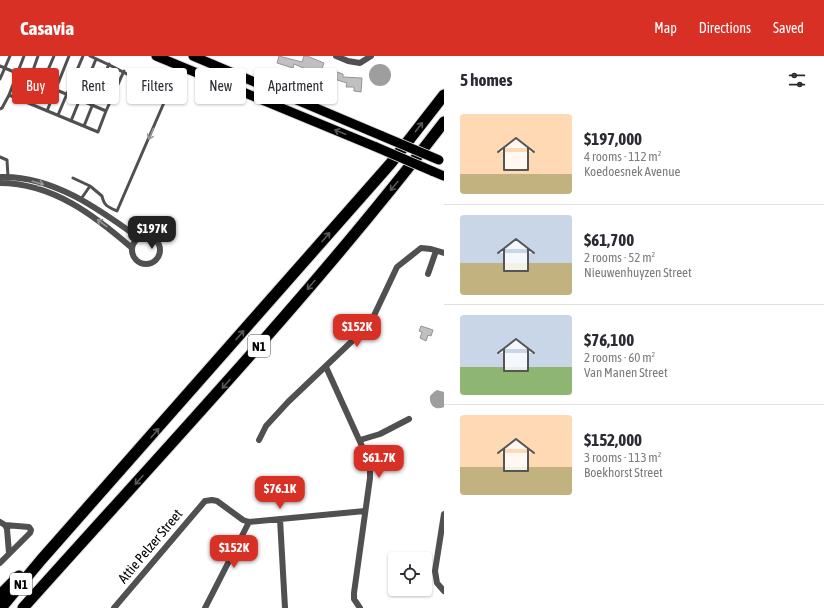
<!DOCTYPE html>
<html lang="en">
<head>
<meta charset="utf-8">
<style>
  :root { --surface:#fff; --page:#f2f2f3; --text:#2b2b33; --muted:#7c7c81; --line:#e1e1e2; --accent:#d93025 }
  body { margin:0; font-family:"Asap Condensed",sans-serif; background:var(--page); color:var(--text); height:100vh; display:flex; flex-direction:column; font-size:15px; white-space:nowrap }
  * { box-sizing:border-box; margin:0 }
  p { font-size:13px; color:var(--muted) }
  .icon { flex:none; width:22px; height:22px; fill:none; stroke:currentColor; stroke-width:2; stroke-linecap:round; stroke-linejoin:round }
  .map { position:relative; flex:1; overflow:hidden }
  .drawer { display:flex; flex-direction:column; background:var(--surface); width:380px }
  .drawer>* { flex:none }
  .hud { position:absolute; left:12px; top:12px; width:372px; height:36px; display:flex; gap:8px }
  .controls { position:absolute; left:388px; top:496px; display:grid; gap:8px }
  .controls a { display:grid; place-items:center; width:44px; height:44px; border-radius:4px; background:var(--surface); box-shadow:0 1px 3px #0004; font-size:20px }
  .price { position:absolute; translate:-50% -34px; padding:0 9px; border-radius:8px; background:var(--accent); color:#fff; font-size:13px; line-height:26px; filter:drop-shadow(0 1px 2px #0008) }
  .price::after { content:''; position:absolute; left:50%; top:24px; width:12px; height:9px; margin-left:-6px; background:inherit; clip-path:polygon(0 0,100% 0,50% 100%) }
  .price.active { background:#222; color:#fff }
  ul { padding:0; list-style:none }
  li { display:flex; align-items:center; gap:12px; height:100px; padding:0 16px }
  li+li { border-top:1px solid var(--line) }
  li span { display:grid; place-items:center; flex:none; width:112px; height:80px; border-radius:4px; color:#555 }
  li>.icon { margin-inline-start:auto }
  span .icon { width:48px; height:48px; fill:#fffc; stroke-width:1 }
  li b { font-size:17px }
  h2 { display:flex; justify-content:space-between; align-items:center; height:48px; padding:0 16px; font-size:17px }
  .chip { padding:0 14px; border-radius:4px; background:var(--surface); box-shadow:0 1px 3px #0004; font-size:14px; line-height:36px }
  .chip.active { background:var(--accent); color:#fff }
  header { display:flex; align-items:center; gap:24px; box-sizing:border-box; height:56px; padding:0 20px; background:var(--accent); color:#fff }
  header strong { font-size:19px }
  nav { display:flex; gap:22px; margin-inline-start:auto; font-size:14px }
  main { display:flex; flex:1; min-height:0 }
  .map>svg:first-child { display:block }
  .water { fill:#9e9e9e }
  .building { fill:#c0c0c0; stroke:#949494 }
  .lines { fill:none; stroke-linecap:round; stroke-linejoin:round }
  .primary-casing { stroke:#dbdbdb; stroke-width:11 }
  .motorway-casing { stroke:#dbdbdb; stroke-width:13 }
  .service { stroke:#505050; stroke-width:3 }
  .minor { stroke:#505050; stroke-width:6 }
  .primary { stroke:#000; stroke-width:9 }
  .motorway { stroke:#000; stroke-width:11 }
  .primary-bridge-casing { stroke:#dbdbdb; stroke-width:11; stroke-linecap:butt }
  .primary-bridge { stroke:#000; stroke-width:9 }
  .oneway { stroke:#595959 }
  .oneway2 { stroke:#969696 }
  .labels { text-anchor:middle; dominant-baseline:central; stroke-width:3.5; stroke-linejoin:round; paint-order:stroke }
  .shield { fill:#fff; stroke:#4c4c4c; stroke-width:1 }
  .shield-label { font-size:13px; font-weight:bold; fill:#000 }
  .street-label { font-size:14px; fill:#000; stroke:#fff }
</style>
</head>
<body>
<header>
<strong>Casavia</strong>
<nav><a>Map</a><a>Directions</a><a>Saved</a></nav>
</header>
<main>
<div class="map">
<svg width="444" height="552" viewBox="0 0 444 552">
  <rect width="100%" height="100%" fill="#fff"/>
  <path class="water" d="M369 19a11 11 0 1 1 22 0a11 11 0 1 1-22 0Z
    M437,334l7,2v15c-9,4 -15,-2 -14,-11l4,-4z"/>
  <path class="building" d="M279,0l23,6 2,-6h3l17,7 -3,8 12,3 1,-3 9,3v3l19,1 -1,14 -7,-1v-4h-8l1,-4 -13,-4 -2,4 -14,-5v2l-7,-2 2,-6 -19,-8 -1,4 -16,-5z
    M421,270l12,4 -2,6 -3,-1 -2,6 -6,-3 2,-6 -3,-1z"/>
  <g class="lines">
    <g class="primary-casing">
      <path id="primary" d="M156,0l220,91
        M193,0l189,80
        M432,115l12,5"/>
    </g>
    <g class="motorway-casing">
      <path id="motorway" d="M0,539l19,-19
        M1,552l40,-48 350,-397 53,-68
        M23,552c143,-160 291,-316 421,-486"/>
    </g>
    <path class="service" d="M0,10l106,45
      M0,23l10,-23
      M9,39l15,-39
      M21,44l9,-21 8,-23
      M33,49l21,-49
      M0,53l2,-1 7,-13 89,37 8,-21 18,-40
      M47,55l22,-55
      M58,59l25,-59
      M71,65l25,-62
      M84,70l25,-62
      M0,101l7,3 1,17
      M73,122l17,8 -9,13
      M90,130l12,10c2,10 6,11 15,15l49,-113c-24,-17 -49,-30 -76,-42"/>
    <path class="minor" d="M336,0l12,5 12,2 11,-7
      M0,121c52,-2 99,32 139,61
      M0,127c52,0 94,32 132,65
      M132 194a14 14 0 1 1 28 0a14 14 0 1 1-28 0Z
      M428,218l8,-23
      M326,311l40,88 4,12v11l-16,115v6l6,9
      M259,384l7,-14 22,-24 82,-78 27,-57 24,-19 10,1 13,4
      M360,384l20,-6 29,-15
      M444,458l-9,57 2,12 7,8
      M280,463l5,89
      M0,466l5,3 2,4 2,24
      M0,507l30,-30 1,-3 -2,-3 -24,-2
      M114,552l91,-107 7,-1 5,1 26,19 6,2 116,-11
      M205,552l44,-86"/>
    <use href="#primary" class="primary"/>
    <use href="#motorway" class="motorway"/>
    <g class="primary-bridge-casing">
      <path id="primary-bridge" d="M382,80l57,24
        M376,91l56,24"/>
    </g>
    <use href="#primary-bridge" class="primary-bridge"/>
  </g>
  <defs><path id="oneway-shaft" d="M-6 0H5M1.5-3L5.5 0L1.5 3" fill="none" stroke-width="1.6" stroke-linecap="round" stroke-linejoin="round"/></defs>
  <g class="oneway">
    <use href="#oneway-shaft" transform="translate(419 71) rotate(-52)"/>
    <use href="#oneway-shaft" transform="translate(340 76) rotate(-158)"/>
    <use href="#oneway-shaft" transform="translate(394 130) rotate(130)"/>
    <use href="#oneway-shaft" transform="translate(326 181) rotate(-49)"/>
    <use href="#oneway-shaft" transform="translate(311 229) rotate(130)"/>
    <use href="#oneway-shaft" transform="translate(240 279) rotate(-49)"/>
    <use href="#oneway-shaft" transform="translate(226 328) rotate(132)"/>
    <use href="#oneway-shaft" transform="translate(155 377) rotate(-49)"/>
    <use href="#oneway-shaft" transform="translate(139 424) rotate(132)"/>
  </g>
  <g class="oneway2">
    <use href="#oneway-shaft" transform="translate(151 78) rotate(114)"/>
    <use href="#oneway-shaft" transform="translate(38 127) rotate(16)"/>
    <use href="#oneway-shaft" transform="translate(102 167) rotate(-143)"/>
  </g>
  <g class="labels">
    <g class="shield">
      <rect x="248" y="279" width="22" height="22" rx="3"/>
      <rect x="10" y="517" width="22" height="22" rx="3"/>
    </g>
    <g class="shield-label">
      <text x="259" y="290">N1</text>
      <text x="21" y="528">N1</text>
    </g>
    <g class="street-label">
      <text transform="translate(150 490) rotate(-50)">Attie Pelzer Street</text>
    </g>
  </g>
</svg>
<div class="controls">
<a><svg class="icon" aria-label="locate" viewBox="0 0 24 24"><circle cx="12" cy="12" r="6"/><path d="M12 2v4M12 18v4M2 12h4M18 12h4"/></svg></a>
</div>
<b class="price active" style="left:152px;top:194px">$197K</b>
<b class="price" style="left:357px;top:292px">$152K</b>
<b class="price" style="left:379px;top:423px">$61.7K</b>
<b class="price" style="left:280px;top:454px">$76.1K</b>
<b class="price" style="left:234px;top:513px">$152K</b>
<div class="hud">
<a class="chip active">Buy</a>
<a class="chip">Rent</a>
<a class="chip">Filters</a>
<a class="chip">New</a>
<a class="chip">Apartment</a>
</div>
</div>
<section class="drawer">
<h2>5 homes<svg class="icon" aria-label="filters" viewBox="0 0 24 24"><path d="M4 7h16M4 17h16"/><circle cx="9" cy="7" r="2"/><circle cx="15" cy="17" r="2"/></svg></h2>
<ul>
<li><span style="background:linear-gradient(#ffd9b3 75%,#c2b280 0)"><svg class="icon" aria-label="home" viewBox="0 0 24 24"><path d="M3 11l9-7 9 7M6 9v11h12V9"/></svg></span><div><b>$197,000</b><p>4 rooms · 112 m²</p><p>Koedoesnek Avenue</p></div></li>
<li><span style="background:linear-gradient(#c9d6e8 60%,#c2b280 0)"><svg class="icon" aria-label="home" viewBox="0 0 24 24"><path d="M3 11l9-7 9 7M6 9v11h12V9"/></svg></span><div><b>$61,700</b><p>2 rooms · 52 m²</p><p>Nieuwenhuyzen Street</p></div></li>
<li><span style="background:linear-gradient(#c9d6e8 65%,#8fb573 0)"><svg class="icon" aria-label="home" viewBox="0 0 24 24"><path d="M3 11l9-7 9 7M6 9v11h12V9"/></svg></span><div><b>$76,100</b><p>2 rooms · 60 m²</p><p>Van Manen Street</p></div></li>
<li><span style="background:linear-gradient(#ffd9b3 65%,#c2b280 0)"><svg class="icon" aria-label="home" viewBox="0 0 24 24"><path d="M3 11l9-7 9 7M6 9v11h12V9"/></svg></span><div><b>$152,000</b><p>3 rooms · 113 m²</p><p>Boekhorst Street</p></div></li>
</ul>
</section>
</main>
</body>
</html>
